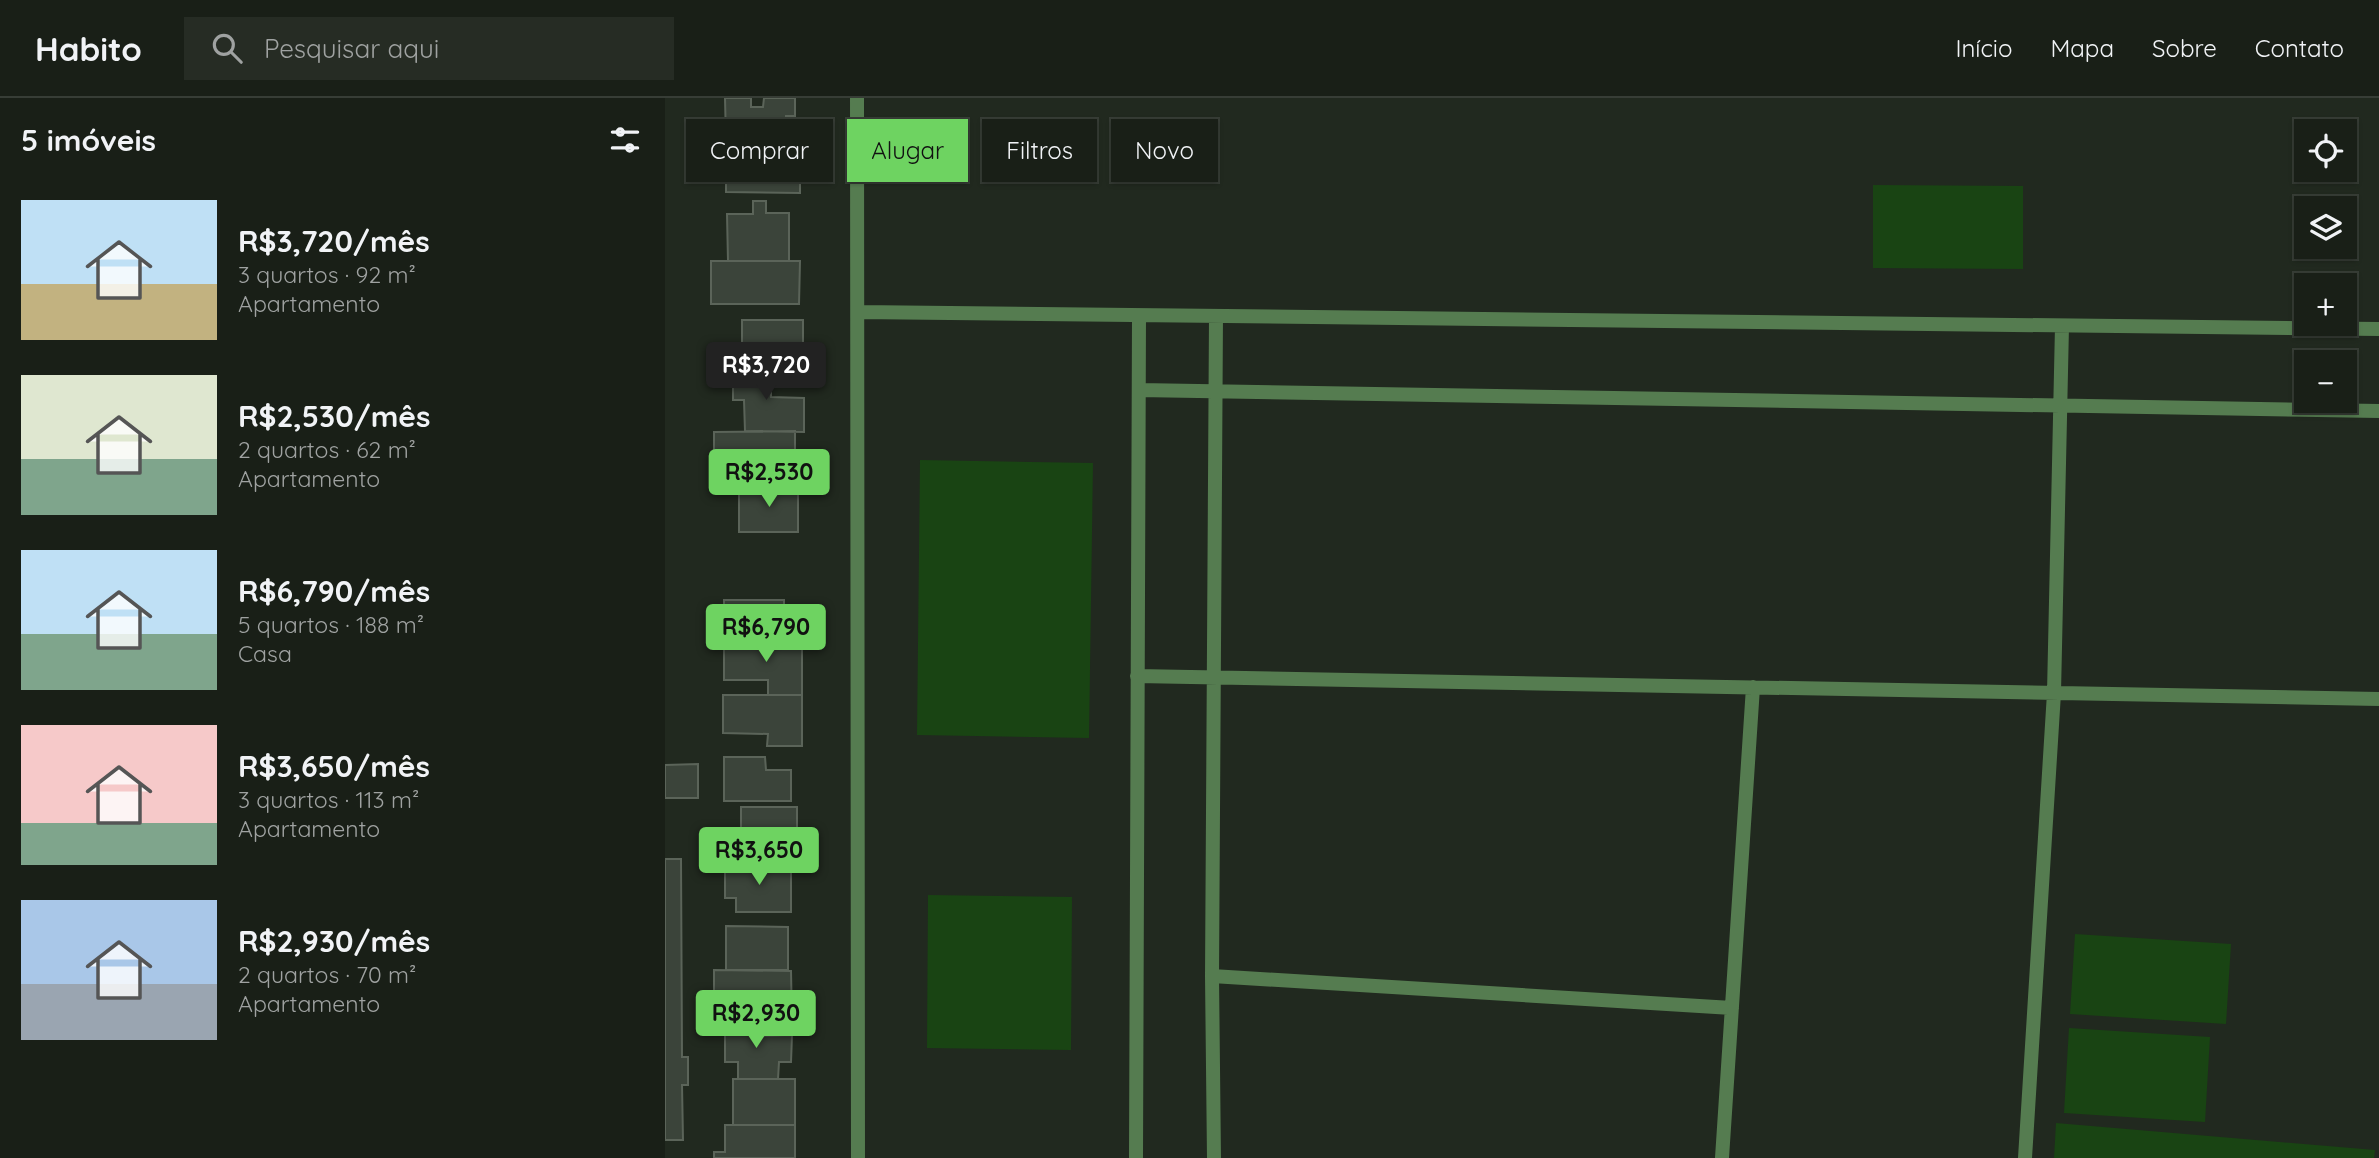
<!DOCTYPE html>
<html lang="pt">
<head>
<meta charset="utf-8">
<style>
  :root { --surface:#191f17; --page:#262c24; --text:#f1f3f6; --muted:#9fa2a1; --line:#373d36; --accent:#6ed361 }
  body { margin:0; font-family:Quicksand,sans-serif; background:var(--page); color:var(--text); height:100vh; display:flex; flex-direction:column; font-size:26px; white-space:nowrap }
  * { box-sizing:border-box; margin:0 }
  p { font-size:23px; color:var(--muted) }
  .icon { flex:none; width:38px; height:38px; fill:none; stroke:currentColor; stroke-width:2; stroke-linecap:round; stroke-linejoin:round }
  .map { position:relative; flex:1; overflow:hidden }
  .sheet { display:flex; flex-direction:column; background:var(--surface); width:665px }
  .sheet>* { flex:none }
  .guide { position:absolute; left:21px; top:21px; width:665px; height:63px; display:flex; gap:14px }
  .fabs { position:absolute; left:1629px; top:21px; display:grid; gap:14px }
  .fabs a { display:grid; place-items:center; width:63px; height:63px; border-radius:0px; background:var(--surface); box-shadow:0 2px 5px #0004,0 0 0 2px var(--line); font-size:35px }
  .price { position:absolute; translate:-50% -60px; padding:0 16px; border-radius:7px; background:var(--accent); color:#111; font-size:23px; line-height:46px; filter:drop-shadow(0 2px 4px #0008) }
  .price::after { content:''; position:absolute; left:50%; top:42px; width:21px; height:16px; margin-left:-10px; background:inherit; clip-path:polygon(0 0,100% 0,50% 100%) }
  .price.selected { background:#222; color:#fff }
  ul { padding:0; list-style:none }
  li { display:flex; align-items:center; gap:21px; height:175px; padding:0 21px }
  li span { display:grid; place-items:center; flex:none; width:196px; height:140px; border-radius:0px; color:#555 }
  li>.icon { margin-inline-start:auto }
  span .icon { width:84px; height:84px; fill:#fffc; stroke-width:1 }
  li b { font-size:30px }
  h2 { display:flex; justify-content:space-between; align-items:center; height:84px; padding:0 21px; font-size:30px }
  .tag { padding:0 24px; border-radius:0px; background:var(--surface); box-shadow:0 2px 5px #0004,0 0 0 2px var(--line); font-size:24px; line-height:63px }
  .tag.selected { background:var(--accent); color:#111 }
  header { display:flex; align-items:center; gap:42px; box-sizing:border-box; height:98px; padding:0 35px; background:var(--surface); border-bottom:2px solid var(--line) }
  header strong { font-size:33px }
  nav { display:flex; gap:38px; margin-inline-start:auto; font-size:24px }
  .search { width:490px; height:63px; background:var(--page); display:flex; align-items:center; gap:18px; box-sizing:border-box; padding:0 24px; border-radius:0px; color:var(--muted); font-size:26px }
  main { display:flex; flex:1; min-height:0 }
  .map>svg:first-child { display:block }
  .green { fill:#194413 }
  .building { fill:#3b443a; stroke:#5b6459; stroke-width:2 }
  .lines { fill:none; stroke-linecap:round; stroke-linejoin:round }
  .minor { stroke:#557c50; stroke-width:14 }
</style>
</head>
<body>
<header>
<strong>Habito</strong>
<div class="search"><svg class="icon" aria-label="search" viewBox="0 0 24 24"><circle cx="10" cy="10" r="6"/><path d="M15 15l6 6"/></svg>Pesquisar aqui</div>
<nav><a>Início</a><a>Mapa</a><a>Sobre</a><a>Contato</a></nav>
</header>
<main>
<section class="sheet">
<h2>5 imóveis<svg class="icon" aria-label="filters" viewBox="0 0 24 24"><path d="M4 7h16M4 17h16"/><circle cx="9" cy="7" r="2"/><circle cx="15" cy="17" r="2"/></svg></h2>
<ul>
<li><span style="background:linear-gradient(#bfe0f5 60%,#c2b280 0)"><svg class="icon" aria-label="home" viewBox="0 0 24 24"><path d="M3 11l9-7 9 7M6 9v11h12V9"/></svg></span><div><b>R$3,720/mês</b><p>3 quartos · 92 m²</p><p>Apartamento</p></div></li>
<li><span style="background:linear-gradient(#dfe7d0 60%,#7fa58c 0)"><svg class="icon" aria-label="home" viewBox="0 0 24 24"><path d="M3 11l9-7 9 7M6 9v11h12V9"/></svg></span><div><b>R$2,530/mês</b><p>2 quartos · 62 m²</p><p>Apartamento</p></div></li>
<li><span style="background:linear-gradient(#bfe0f5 60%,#7fa58c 0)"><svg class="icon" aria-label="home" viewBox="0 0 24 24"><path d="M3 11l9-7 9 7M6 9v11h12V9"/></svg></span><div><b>R$6,790/mês</b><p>5 quartos · 188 m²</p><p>Casa</p></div></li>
<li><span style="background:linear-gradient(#f6c9c9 70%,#7fa58c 0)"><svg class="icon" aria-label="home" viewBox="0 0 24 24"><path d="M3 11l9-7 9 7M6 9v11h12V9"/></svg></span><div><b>R$3,650/mês</b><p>3 quartos · 113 m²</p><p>Apartamento</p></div></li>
<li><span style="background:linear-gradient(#a9c7e8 60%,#9aa5b1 0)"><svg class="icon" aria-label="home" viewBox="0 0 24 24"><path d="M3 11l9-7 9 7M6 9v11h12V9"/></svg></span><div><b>R$2,930/mês</b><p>2 quartos · 70 m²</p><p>Apartamento</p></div></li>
</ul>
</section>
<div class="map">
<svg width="1714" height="1060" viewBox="0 0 1714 1060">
  <rect width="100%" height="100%" fill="#21291f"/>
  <path class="green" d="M1208,87l150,1v83l-150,-1z
    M255,362l173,3 -4,275 -172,-3z
    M263,797l144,2 -1,153 -144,-2z
    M1410,836l156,10 -5,80 -156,-10z
    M1404,930l141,9 -5,85 -141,-9z
    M1391,1025l319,27 -1,8h-320z"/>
  <path class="building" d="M60,0h26v9h12l1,-9h31v18h-9v7l15,15 -22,19 -28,-1 1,-15h-26z
    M135,58v37l-74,-1v-15h-12v-20z
    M88,103h13v12h23v48h-61l-1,-47h26z
    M46,163h89l-1,43h-88z
    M77,222h61v46h-61z
    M68,268h38v31l33,1v34l-59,-1 -1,-31h-11z
    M130,333v28l-48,-1v10h-21l-1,-7h-11v-29z
    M97,386h36v48h-59v-46h9v5h14z
    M59,502h60v40h-60z
    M59,542h78v55h-34v-15h-44z
    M58,597h79v51h-35l1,-12 -45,-1z
    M59,659h41l1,13h25v31h-67z
    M33,666v34h-33v-33z
    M76,709h56v42h-56z
    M0,761h16l1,198h6v28h-6l1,55h-18z
    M60,765h66v49h-55v-14h-11z
    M61,828l62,1v43h-62z
    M49,872l77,1 1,51h-16v-11h-62z
    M60,924h39v14l28,-1 -1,27h-12l-1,17h-40v-17h-13z
    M68,981h62v46h-62z
    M60,1027h70v33h-81v-6h11z"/>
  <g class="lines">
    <path class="minor" d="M192,0l1,1060
      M194,214l1520,17
      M474,292l1240,21
      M472,578l1242,23
      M547,878l520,32
      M471,1060l3,-842
      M549,1060l-2,-182 4,-660
      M1057,1060l31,-471
      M1360,1060l29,-465 8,-367"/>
  </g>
</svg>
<div class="fabs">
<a><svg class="icon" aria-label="locate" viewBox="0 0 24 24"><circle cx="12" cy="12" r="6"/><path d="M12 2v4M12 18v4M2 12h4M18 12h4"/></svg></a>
<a><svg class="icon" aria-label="layers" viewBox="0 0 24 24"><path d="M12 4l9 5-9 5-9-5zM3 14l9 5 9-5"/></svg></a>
<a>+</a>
<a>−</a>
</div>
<b class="price selected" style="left:101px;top:304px">R$3,720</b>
<b class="price" style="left:104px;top:411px">R$2,530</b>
<b class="price" style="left:101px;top:566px">R$6,790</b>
<b class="price" style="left:94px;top:789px">R$3,650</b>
<b class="price" style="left:91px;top:952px">R$2,930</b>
<div class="guide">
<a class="tag">Comprar</a>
<a class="tag selected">Alugar</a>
<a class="tag">Filtros</a>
<a class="tag">Novo</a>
</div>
</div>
</main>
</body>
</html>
